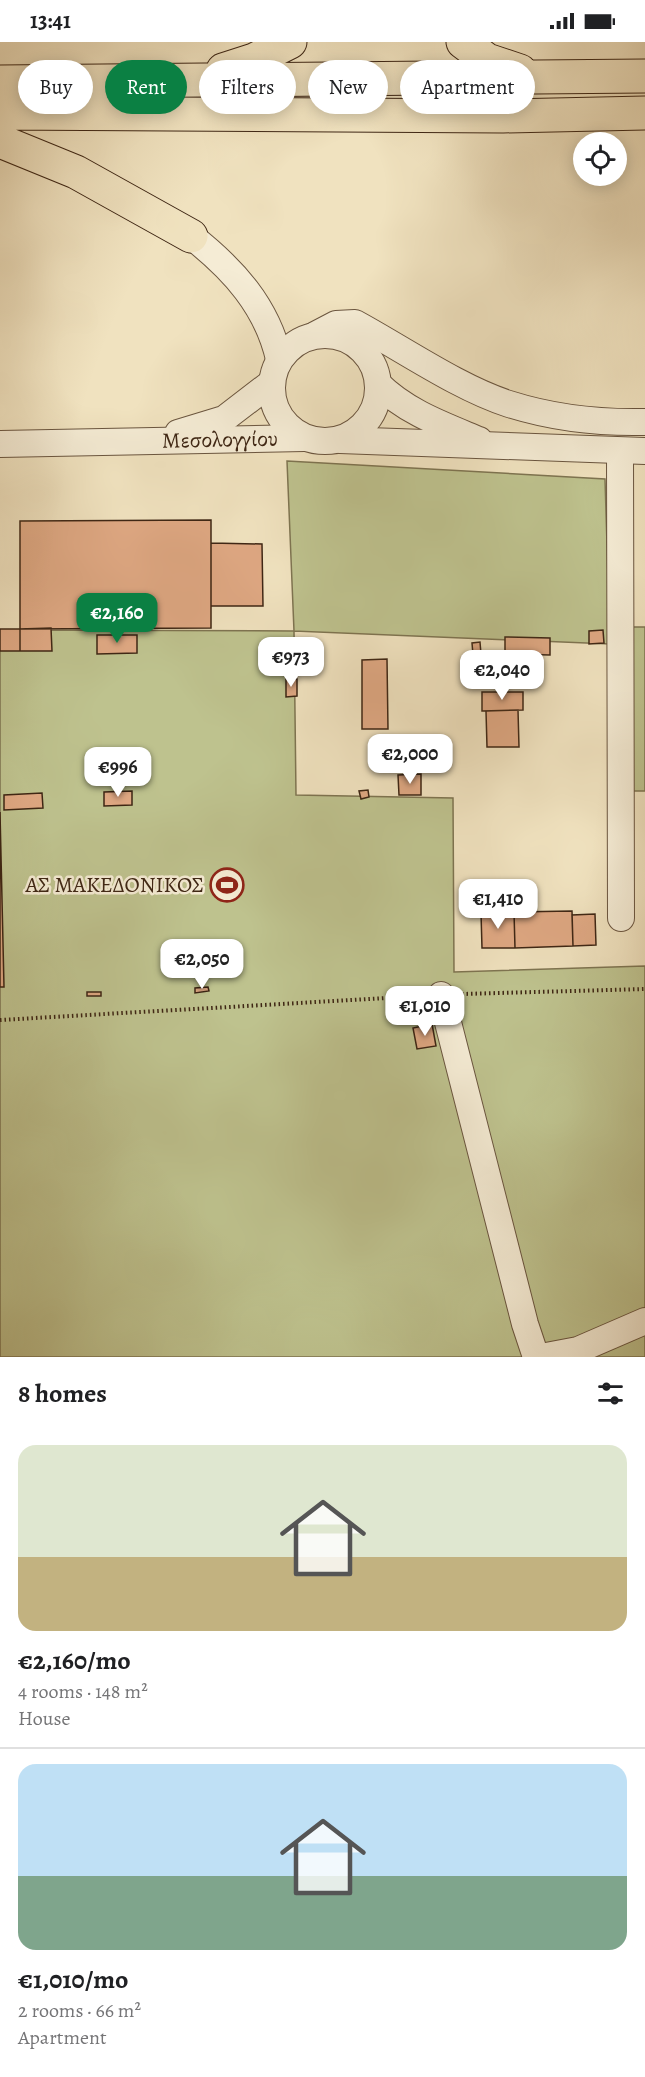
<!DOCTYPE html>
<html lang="en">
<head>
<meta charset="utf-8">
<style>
  :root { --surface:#fff; --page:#f2f2f2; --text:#202124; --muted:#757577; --line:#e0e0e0; --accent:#0b8043 }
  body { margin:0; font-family:Alegreya,serif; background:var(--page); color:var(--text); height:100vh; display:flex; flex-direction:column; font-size:22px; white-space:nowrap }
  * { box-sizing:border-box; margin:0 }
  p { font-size:20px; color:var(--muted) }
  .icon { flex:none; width:33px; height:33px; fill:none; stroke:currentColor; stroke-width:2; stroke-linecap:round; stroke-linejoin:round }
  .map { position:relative; height:1315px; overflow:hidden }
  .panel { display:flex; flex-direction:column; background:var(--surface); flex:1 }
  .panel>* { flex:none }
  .guide { position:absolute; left:18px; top:18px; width:609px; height:54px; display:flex; gap:12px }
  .buttons { position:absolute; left:573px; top:90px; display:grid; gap:12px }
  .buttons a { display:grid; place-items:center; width:54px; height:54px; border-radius:50%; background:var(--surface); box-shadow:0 3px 15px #0003; font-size:30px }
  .price { position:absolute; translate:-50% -51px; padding:0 14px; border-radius:12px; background:#fff; color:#222; font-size:20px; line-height:39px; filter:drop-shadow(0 2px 3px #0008) }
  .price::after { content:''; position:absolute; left:50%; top:36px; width:18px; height:14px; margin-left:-9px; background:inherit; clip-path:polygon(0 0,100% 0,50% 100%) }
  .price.current { background:var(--accent); color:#fff }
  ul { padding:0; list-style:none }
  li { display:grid; align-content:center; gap:12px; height:318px; padding:0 18px }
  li+li { border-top:2px solid var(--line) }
  li span { display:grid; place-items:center; height:186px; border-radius:18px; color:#555 }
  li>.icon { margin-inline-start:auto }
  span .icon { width:108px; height:108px; fill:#fffc; stroke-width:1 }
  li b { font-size:26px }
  h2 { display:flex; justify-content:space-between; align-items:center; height:72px; padding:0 18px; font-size:26px }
  .pill { padding:0 21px; border-radius:27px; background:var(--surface); box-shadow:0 3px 15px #0003; font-size:21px; line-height:54px }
  .pill.current { background:var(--accent); color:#fff }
  .status { display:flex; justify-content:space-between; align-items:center; height:42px; padding:0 30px; background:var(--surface); direction:ltr }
  .status svg { height:16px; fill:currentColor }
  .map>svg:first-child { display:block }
  .green { fill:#bec28e; stroke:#7e7451; stroke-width:1.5 }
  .building { fill:#dfa883; stroke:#3e2614; stroke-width:1.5 }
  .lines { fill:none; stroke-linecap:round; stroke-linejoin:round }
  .minor-casing { stroke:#6a553f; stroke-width:28 }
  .highway-casing { stroke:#3e2614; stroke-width:35 }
  .path { stroke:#3e2614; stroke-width:4; stroke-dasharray:1.5 3; stroke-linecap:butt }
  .minor { stroke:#f5ecd5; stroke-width:26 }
  .highway { stroke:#f0e2bf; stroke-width:33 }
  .labels { text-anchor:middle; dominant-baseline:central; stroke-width:5; stroke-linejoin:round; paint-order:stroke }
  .street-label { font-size:22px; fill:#3e2614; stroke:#f5ecd5 }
  .poi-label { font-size:22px; fill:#3e2614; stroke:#f5ecd5; text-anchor:end }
</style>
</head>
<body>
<div class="status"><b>13:41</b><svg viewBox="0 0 49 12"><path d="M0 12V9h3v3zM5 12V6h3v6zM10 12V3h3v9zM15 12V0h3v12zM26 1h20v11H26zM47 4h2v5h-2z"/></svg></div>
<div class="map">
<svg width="645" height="1315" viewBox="0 0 645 1315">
  <rect width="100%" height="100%" fill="#f0e2bf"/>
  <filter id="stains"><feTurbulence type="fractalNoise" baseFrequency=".00333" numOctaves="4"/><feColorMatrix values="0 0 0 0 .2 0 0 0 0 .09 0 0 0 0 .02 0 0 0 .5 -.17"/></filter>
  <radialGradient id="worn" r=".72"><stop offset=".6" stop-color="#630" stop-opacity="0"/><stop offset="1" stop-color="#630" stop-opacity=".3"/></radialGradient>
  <path class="green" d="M287,419l318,18 5,165 -316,-13 2,164 157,3 1,174 191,-6v391h-645v-727l294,1z
    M626,585h19v164h-18z"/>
  <path class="building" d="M211,478v108l-191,1v-108z
    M211,501l51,1 1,62h-52z
    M51,586l1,23h-32v-22z
    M0,587h20v22h-20z
    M603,588l1,13 -15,1v-13z
    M97,593h40v18l-40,1z
    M505,595l45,1v17l-45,-1z
    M480,600l1,12 -8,1 -1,-12z
    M387,617l1,70h-26v-69z
    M286,637h11v17l-11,1z
    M482,650h41v18l-41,1z
    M518,668l1,37h-32l-1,-36z
    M421,732v21h-22l-1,-20z
    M368,748l1,7 -8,2 -2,-8z
    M132,749v14l-28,1v-14z
    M42,751l1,15 -39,2v-15z
    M0,770l4,175h-4z
    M572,869l1,35 -58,2 -1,-36z
    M514,870l1,36h-33l-1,-35z
    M595,872l1,31 -23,1 -1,-31z
    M208,945l1,4 -14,2v-5z
    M87,950h14v4h-14z
    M432,982l4,22 -19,3 -4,-21z"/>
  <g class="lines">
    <g class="minor-casing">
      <g id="minor">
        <path d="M191,194c42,33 76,70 88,123"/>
        <circle cx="325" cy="346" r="53"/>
        <path d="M315,293l21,-11 19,-1c48,26 104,65 154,81 44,14 90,19 136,18"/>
        <path d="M378,342c28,28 65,41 101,56"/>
        <path d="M178,391l46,-14 47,-36"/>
        <path d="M340,398l305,11"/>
        <path id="s1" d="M0,402l304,-6"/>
        <path d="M620,409l1,467"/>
        <path d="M441,953l84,329 11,33"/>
        <path d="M541,1315l37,-7 67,-29"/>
      </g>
    </g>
    <g class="highway-casing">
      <path id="highway" d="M463,0l24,18 33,11
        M223,28l31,-10 36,-18
        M0,40l645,-6
        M0,71l503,3 142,-3
        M0,99l76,31 115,64"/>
    </g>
    <path class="path" d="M462,952l183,-5
      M0,978l422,-24"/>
    <use href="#minor" class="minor"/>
    <use href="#highway" class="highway"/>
  </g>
  <defs>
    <g id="stadium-ring" transform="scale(1.725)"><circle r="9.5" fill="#f5ecd5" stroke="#8f2418" stroke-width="1.5"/><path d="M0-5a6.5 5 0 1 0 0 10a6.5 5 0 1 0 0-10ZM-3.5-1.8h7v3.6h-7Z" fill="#8f2418"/></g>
  </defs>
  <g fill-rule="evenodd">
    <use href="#stadium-ring" x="227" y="843"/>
  </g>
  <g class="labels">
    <g class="street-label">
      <text stroke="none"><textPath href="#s1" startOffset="220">Μεσολογγίου</textPath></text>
    </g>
    <g class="poi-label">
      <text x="204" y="843">ΑΣ ΜΑΚΕΔΟΝΙΚΟΣ</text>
    </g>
  </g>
  <rect width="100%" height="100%" filter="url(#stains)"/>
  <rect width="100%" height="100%" fill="url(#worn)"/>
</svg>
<div class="buttons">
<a><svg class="icon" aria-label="locate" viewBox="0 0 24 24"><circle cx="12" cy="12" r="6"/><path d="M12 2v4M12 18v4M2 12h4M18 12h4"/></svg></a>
</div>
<b class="price current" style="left:117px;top:602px">€2,160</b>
<b class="price" style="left:291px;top:646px">€973</b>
<b class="price" style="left:502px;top:659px">€2,040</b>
<b class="price" style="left:410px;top:743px">€2,000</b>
<b class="price" style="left:118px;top:756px">€996</b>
<b class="price" style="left:498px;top:888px">€1,410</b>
<b class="price" style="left:202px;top:948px">€2,050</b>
<b class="price" style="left:425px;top:995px">€1,010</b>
<div class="guide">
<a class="pill">Buy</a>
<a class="pill current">Rent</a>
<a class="pill">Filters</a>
<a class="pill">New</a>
<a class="pill">Apartment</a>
</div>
</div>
<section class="panel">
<h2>8 homes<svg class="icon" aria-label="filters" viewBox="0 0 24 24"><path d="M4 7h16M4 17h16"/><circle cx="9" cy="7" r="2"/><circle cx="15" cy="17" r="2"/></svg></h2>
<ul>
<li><span style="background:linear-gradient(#dfe7d0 60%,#c2b280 0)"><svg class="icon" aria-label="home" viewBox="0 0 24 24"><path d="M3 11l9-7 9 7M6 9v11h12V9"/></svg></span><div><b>€2,160/mo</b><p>4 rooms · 148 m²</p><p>House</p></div></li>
<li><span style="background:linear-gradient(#bfe0f5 60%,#7fa58c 0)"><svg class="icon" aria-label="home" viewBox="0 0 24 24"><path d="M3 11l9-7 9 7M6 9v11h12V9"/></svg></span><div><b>€1,010/mo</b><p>2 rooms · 66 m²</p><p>Apartment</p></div></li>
</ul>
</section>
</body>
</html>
